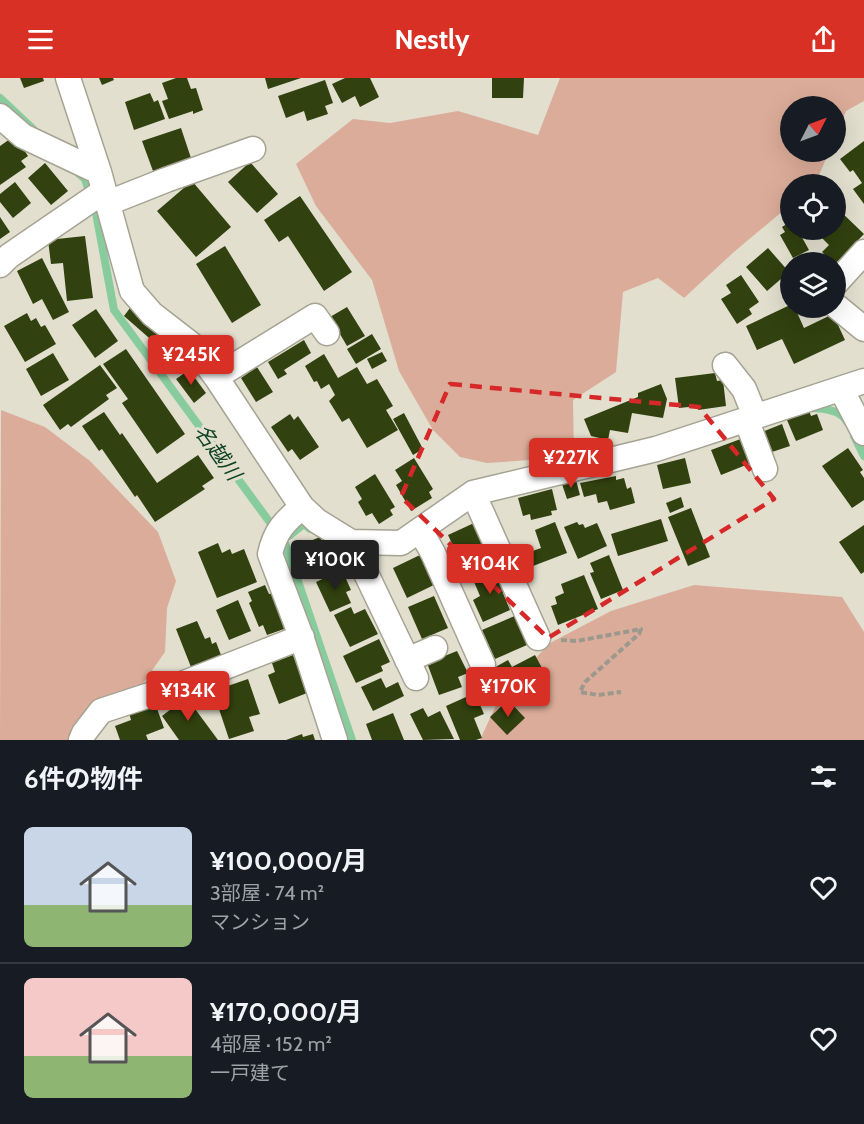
<!DOCTYPE html>
<html lang="ja">
<head>
<meta charset="utf-8">
<style>
  :root { --surface:#171b24; --page:#20242c; --text:#f1f3f6; --muted:#9ea1a6; --line:#363941; --accent:#d93025 }
  body { margin:0; font-family:Cabin,"Noto Sans JP",sans-serif; background:var(--page); color:var(--text); height:100vh; display:flex; flex-direction:column; font-size:22px; white-space:nowrap }
  * { box-sizing:border-box; margin:0 }
  p { font-size:20px; color:var(--muted) }
  .icon { flex:none; width:33px; height:33px; fill:none; stroke:currentColor; stroke-width:2; stroke-linecap:round; stroke-linejoin:round }
  .map { position:relative; height:662px; overflow:hidden }
  .panel { display:flex; flex-direction:column; background:var(--surface); flex:1 }
  .panel>* { flex:none }
  .needle { width:39px; rotate:48deg }
  .fabs { position:absolute; left:780px; top:18px; display:grid; gap:12px }
  .fabs a { display:grid; place-items:center; width:66px; height:66px; border-radius:50%; background:var(--surface); box-shadow:0 6px 24px #0002; font-size:30px }
  .price { position:absolute; translate:-50% -51px; padding:0 14px; border-radius:6px; background:var(--accent); color:#fff; font-size:20px; line-height:39px; filter:drop-shadow(0 2px 3px #0008) }
  .price::after { content:''; position:absolute; left:50%; top:36px; width:18px; height:14px; margin-left:-9px; background:inherit; clip-path:polygon(0 0,100% 0,50% 100%) }
  .price.on { background:#222; color:#fff }
  ul { padding:0; list-style:none }
  li { display:flex; align-items:center; gap:18px; height:150px; padding:0 24px }
  li+li { border-top:2px solid var(--line) }
  li span { display:grid; place-items:center; flex:none; width:168px; height:120px; border-radius:9px; color:#555 }
  li>.icon { margin-inline-start:auto }
  span .icon { width:72px; height:72px; fill:#fffc; stroke-width:1 }
  li b { font-size:26px }
  h2 { display:flex; justify-content:space-between; align-items:center; height:72px; padding:0 24px; font-size:26px }
  header { display:flex; justify-content:space-between; align-items:center; height:78px; padding:0 24px; background:var(--accent); color:#fff; font-size:27px; font-weight:700 }
  .map>svg:first-child { display:block }
  .green { fill:#dbac99 }
  .lines { fill:none; stroke-linecap:round; stroke-linejoin:round }
  .stream { stroke:#88cb9d; stroke-width:8 }
  .building { fill:#31410f }
  .minor-casing { stroke:#a6a394; stroke-width:27 }
  .path { stroke:#9b988d; stroke-width:4; stroke-dasharray:6 3; stroke-linecap:butt }
  .minor { stroke:#fff; stroke-width:24 }
  .marked { fill:none; stroke:#d62828; stroke-width:4.5; stroke-dasharray:12 8; stroke-linejoin:round }
  .labels { text-anchor:middle; dominant-baseline:central; stroke-width:6; stroke-linejoin:round; paint-order:stroke }
  .water-label { font-size:21px; font-style:italic; fill:#114426; stroke:#e2dfcf }
</style>
</head>
<body>
<header><svg class="icon" aria-label="menu" viewBox="0 0 24 24"><path d="M4 6h16M4 12h16M4 18h16"/></svg>Nestly<svg class="icon" aria-label="share" viewBox="0 0 24 24"><path d="M12 15V3M7 8l5-5 5 5M5 13v7h14v-7"/></svg></header>
<div class="map">
<svg width="864" height="662" viewBox="0 0 864 662">
  <rect width="100%" height="100%" fill="#e2dfcf"/>
  <path class="green" d="M560,0h304v23l-18,10 -10,24v-29h-46v46h39l-14,32h-25v21l-55,46 -51,47 -26,-20 -35,14 -7,80 -43,28 1,57 -87,6 -27,-6 -27,-27 -34,-59 -27,-91 -56,-74 -20,-42 57,-45 37,4 68,-12 80,24z
    M1,332l44,17 45,34 68,71 18,49 -9,27 -2,44 -31,44 -48,44h-86z
    M694,507l148,12 22,35v108h-384l21,-46 49,-51 61,-32z"/>
  <g class="lines">
    <path class="stream" d="M0,20l33,31
      M78,95l7,6 11,34 18,97 171,233 67,197
      M810,330c13,0 31,2 37,14
      M854,358l10,20
      M289,458l15,-12 6,5"/>
  </g>
  <path class="building" d="M20,0h23l1,3 -20,7z
    M99,0h14l1,2 -12,5z
    M176,0h11l4,11 5,-1 7,22 -10,4v-3l-24,8 -7,-18 6,-2 -6,-16z
    M265,0h36l-33,11z
    M345,0h25l9,19 -19,10 -5,-11 -13,7 -10,-19z
    M492,0h32l-1,20h-31z
    M325,2l8,23 -8,3 3,8 -21,7 -3,-10 -18,7 -8,-22z
    M150,15l4,9 4,-2 7,19 -31,11 -9,-28z
    M181,50l10,30 -38,13 -11,-30z
    M10,61l5,8 5,-3 8,12 -7,5 5,6 -26,18v-39z
    M864,63v63l-11,-15 9,-6 -9,-13 -3,2 -10,-13z
    M250,84l28,32 -21,19 -29,-31z
    M45,85l23,28 -17,14 -23,-27z
    M192,103l39,46 -35,30 -39,-46z
    M15,104l16,21 -18,15 -13,-16v-8z
    M300,118l52,76 -28,19 -36,-55 -9,6 -15,-22z
    M837,130l27,26 -27,28h-5l-10,-10 7,-7 -14,-14 21,-1z
    M0,139l10,15 -10,7z
    M790,144v8h8l11,20 -16,8 -13,-23 5,-3 -3,-5z
    M85,158l8,62 -26,3 -4,-38 -12,1 -3,-24z
    M225,168l36,59 -29,18 -36,-59z
    M768,170l21,24 -22,19 -21,-24z
    M42,180l27,54 -16,8 -11,-21 -9,5 -16,-33z
    M741,197l18,27 -10,7 3,5 -15,10 -16,-25 10,-6 -5,-8z
    M133,226l51,44 -13,15 -18,-14 3,-5 -32,-28z
    M790,227v3h5l9,20 29,-14 12,26 -51,24 -12,-25 -25,11 -11,-24z
    M347,229l18,29 -18,10 -17,-29z
    M96,231l22,32 -23,17 -23,-33z
    M27,235l4,8 5,-3 5,9 4,-2 11,19 -31,18 -21,-36z
    M372,256l9,15 -25,15 -9,-15z
    M304,262l7,13 -27,17 3,4 -9,5 -10,-17z
    M126,271l59,85 -28,20 -35,-51 6,-4 -25,-35z
    M382,274l5,9 -15,8 -5,-10z
    M53,275l16,27 -28,16 -15,-27z
    M324,276l14,24 19,-11 10,17 10,-5 16,27 -7,4 12,20 -31,18 -18,-30 -7,4 -13,-21 6,-6 -6,-11 -8,5 -4,-8 -3,1 -9,-16z
    M100,287l17,23 -11,7 3,4 -38,28 -3,-3 -8,6 -17,-25z
    M257,289l16,25 -17,10 -15,-24z
    M189,292l17,23 -12,10 -18,-24z
    M715,295l2,8 6,-1 3,26 -28,4v-4l-19,2 -4,-30z
    M661,306l6,15 -4,19 -31,-5 -4,20 -18,-3 -2,10 -17,-4 -7,-17 54,-22v-4z
    M809,333l2,5 6,-2 6,16 -27,11 -9,-21z
    M104,334l16,23 2,-2 35,50 41,-28 16,23 -12,8 3,3 -50,33 -18,-27 -2,2 -33,-48 -3,2 -17,-25z
    M404,335l19,36 -10,6 -20,-36z
    M290,336l4,6 4,-4 21,31 -19,13 -8,-11 -4,3 -17,-25z
    M782,346l8,22 -21,7 -7,-21z
    M746,359l10,24 -35,14 -10,-25z
    M848,370l15,22 -3,2 4,6v22l-12,8 -30,-42z
    M414,380l19,31 -4,3 3,6 -21,13 -15,-26 6,-4 -7,-11z
    M685,380l6,25 -28,6 -6,-24z
    M375,396l20,33 -5,3 3,5 -14,9 -7,-11 -6,3 -8,-14 4,-3 -7,-12z
    M616,398v4l8,-2 3,11 4,-2 4,16 -25,7 -3,-9 -9,2 -2,-9 -12,3 -4,-14z
    M576,402l4,15 -13,4 -5,-15z
    M552,411l5,21 -6,1 1,4 -21,5 -1,-6 -7,2 -5,-18z
    M681,419l3,10 -14,6 -4,-10z
    M691,430l19,49 -22,9 -20,-49z
    M661,441l7,22 -50,15 -7,-22z
    M555,444l12,31 -34,13 -6,-13 14,-5 -6,-18z
    M577,444l2,3 4,-1 2,4 12,-5 10,23 -29,13 -14,-32z
    M474,445l19,39 -27,12 -18,-39z
    M864,447v47l-3,2 -22,-32z
    M320,459l13,31 -22,10 -13,-32z
    M218,465l4,10 8,-4 2,5 12,-5 13,33 -40,16 -19,-46z
    M422,476l14,30 -29,14 -14,-30z
    M609,477l14,35 -22,9 -11,-26 4,-1 -4,-9z
    M495,488l12,25 -4,2 7,17 -27,12 -10,-22 7,-4 -8,-19z
    M342,492l9,20 -5,2 5,11 -21,9 -14,-30z
    M584,497l14,34 -40,16 -7,-19 6,-2 -2,-7 9,-4 -3,-9z
    M265,507l4,9 4,-1 14,35 -20,7 -4,-10 -4,2 -10,-24 3,-2 -4,-9z
    M434,518l14,32 -26,11 -14,-32z
    M238,522l13,31 -22,9 -13,-30z
    M351,529l3,7 11,-5 13,25 -28,13 -16,-32z
    M517,537l10,30 -32,14 -13,-29z
    M197,543l8,18 5,-2 2,7 4,-2 5,13 -30,12 -15,-38z
    M379,561l11,23 -9,4 2,5 -27,12 -13,-27z
    M457,573l11,22 -10,4 4,10 -23,8 -12,-32z
    M293,577l14,38 -28,11 -11,-29 7,-3 -3,-9z
    M535,577l7,13 -39,21 -11,-20 16,-9 4,7z
    M381,600l5,10 12,-6 6,14 -31,15 -12,-24z
    M248,601l12,35 -11,3 5,14 -25,8 -16,-48z
    M475,615l9,21 -10,4 8,20 -6,2h-16l-14,-34z
    M187,620l31,42h-39l-17,-24 9,-7 -2,-3 9,-7 3,4z
    M508,622l17,18 -18,17 -17,-18z
    M155,625l9,25 -18,7 2,5h-28l-5,-14 16,-6 -2,-7z
    M423,630l5,9 12,-6 14,28 -31,1 -13,-26z
    M393,635l11,27h-32l-6,-16z
    M302,656l1,3 10,-3 2,6h-29z"/>
  <g class="lines">
    <g class="minor-casing">
      <path id="minor" d="M68,0l31,94 33,119 20,23 40,31 24,32 86,130 15,14 34,21 50,1 72,-50 183,-44 208,-68
        M0,38l23,20 76,36
        M108,125l58,-23 87,-31
        M0,187l9,-9 95,-65
        M836,205l28,-31
        M836,228l28,23
        M725,287l19,24 11,27
        M216,299l99,-61 12,17
        M841,311l23,44
        M746,341l19,50
        M473,415l65,145
        M302,429c-17,14 -27,24 -32,47l32,85 33,101
        M420,452l13,23 50,112
        M351,464l65,136
        M407,582l28,-12
        M81,662l3,-7 17,-22 73,-24 128,-50"/>
    </g>
    <path class="path" d="M561,562l16,1 64,-12 -2,5 -54,48 -5,10 18,3 23,-3"/>
    <use href="#minor" class="minor"/>
  </g>
  <path class="marked" d="M450,306l249,23 75,92 -226,139 -147,-141z"/>
  <g class="labels">
    <g class="water-label">
      <text transform="translate(218 374) rotate(54)">名越川</text>
    </g>
  </g>
</svg>
<div class="fabs">
<a><svg class="needle" viewBox="-14 -14 28 28"><path d="M0-13l5 13h-10z" fill="#e53935"/><path d="M0 13l5-13h-10z" fill="#9ea1a6"/></svg></a>
<a><svg class="icon" aria-label="locate" viewBox="0 0 24 24"><circle cx="12" cy="12" r="6"/><path d="M12 2v4M12 18v4M2 12h4M18 12h4"/></svg></a>
<a><svg class="icon" aria-label="layers" viewBox="0 0 24 24"><path d="M12 4l9 5-9 5-9-5zM3 14l9 5 9-5"/></svg></a>
</div>
<b class="price" style="left:191px;top:308px">¥245K</b>
<b class="price" style="left:571px;top:411px">¥227K</b>
<b class="price on" style="left:335px;top:513px">¥100K</b>
<b class="price" style="left:490px;top:517px">¥104K</b>
<b class="price" style="left:508px;top:640px">¥170K</b>
<b class="price" style="left:188px;top:644px">¥134K</b>
</div>
<section class="panel">
<h2>6件の物件<svg class="icon" aria-label="filters" viewBox="0 0 24 24"><path d="M4 7h16M4 17h16"/><circle cx="9" cy="7" r="2"/><circle cx="15" cy="17" r="2"/></svg></h2>
<ul>
<li><span style="background:linear-gradient(#c9d6e8 65%,#8fb573 0)"><svg class="icon" aria-label="home" viewBox="0 0 24 24"><path d="M3 11l9-7 9 7M6 9v11h12V9"/></svg></span><div><b>¥100,000/月</b><p>3部屋 · 74 m²</p><p>マンション</p></div><svg class="icon" aria-label="heart" viewBox="0 0 24 24"><path d="M12 20l-8-8c-3-5 5-10 8-4 3-6 11-1 8 4z"/></svg></li>
<li><span style="background:linear-gradient(#f6c9c9 65%,#8fb573 0)"><svg class="icon" aria-label="home" viewBox="0 0 24 24"><path d="M3 11l9-7 9 7M6 9v11h12V9"/></svg></span><div><b>¥170,000/月</b><p>4部屋 · 152 m²</p><p>一戸建て</p></div><svg class="icon" aria-label="heart" viewBox="0 0 24 24"><path d="M12 20l-8-8c-3-5 5-10 8-4 3-6 11-1 8 4z"/></svg></li>
</ul>
</section>
</body>
</html>
